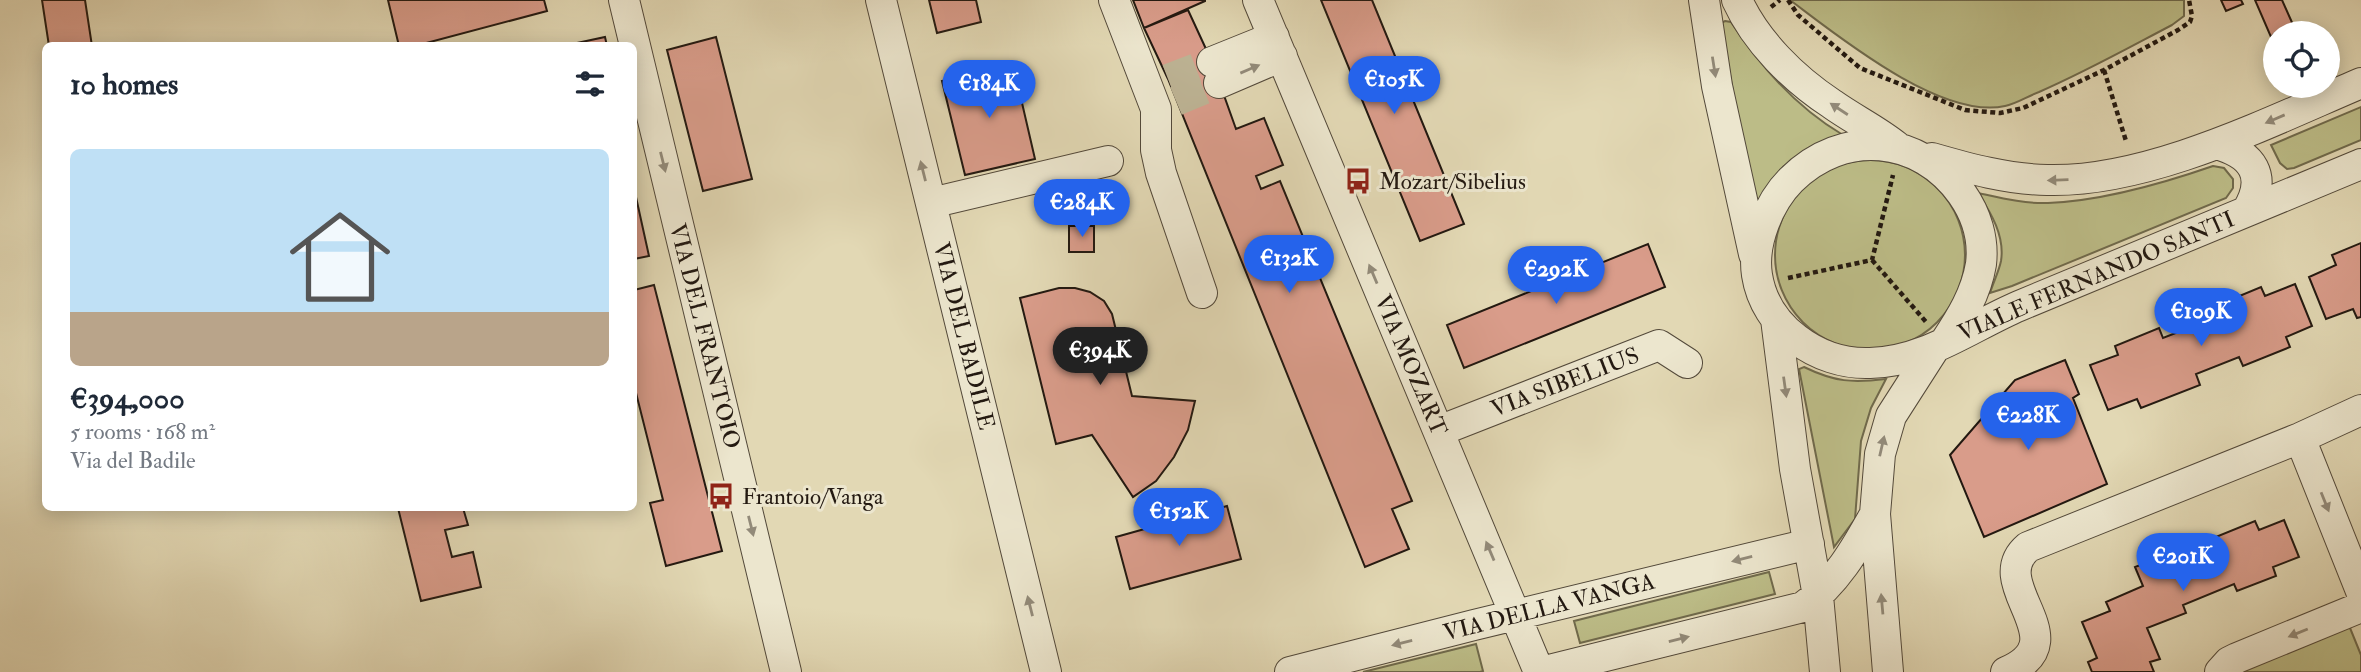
<!DOCTYPE html>
<html lang="en">
<head>
<meta charset="utf-8">
<style>
  :root { --surface:#fff; --page:#f6f6f7; --text:#1f2937; --muted:#747a83; --line:#e0e1e3; --accent:#2563eb }
  body { margin:0; font-family:"IM FELL Double Pica",serif; background:var(--page); color:var(--text); height:100vh; display:flex; flex-direction:column; font-size:26px; white-space:nowrap }
  * { box-sizing:border-box; margin:0 }
  p { font-size:23px; color:var(--muted) }
  .icon { flex:none; width:38px; height:38px; fill:none; stroke:currentColor; stroke-width:2; stroke-linecap:round; stroke-linejoin:round }
  .map { position:relative; flex:1; overflow:hidden }
  .sheet { position:absolute; left:42px; top:42px; width:595px; height:469px; display:flex; flex-direction:column; background:var(--surface); border-radius:10px; box-shadow:0 4px 18px #0003 }
  .sheet>* { flex:none }
  .buttons { position:absolute; left:2263px; top:21px; display:grid; gap:14px }
  .buttons a { display:grid; place-items:center; width:77px; height:77px; border-radius:50%; background:var(--surface); box-shadow:0 4px 18px #0003; font-size:35px }
  .price { position:absolute; translate:-50% -60px; padding:0 16px; border-radius:24px; background:var(--accent); color:#fff; font-size:23px; line-height:46px; filter:drop-shadow(0 2px 4px #0008) }
  .price::after { content:''; position:absolute; left:50%; top:42px; width:21px; height:16px; margin-left:-10px; background:inherit; clip-path:polygon(0 0,100% 0,50% 100%) }
  .price.selected { background:#222; color:#fff }
  ul { padding:0; list-style:none }
  li { display:grid; align-content:center; gap:14px; height:371px; padding:0 28px }
  li+li { border-top:2px solid var(--line) }
  li span { display:grid; place-items:center; height:217px; border-radius:10px; color:#555 }
  li>.icon { margin-inline-start:auto }
  span .icon { width:126px; height:126px; fill:#fffc; stroke-width:1 }
  li b { font-size:30px }
  h2 { display:flex; justify-content:space-between; align-items:center; height:84px; padding:0 28px; font-size:30px }
  .map>svg:first-child { display:block }
  .green { fill:#bcbc87; stroke:#706a4c; stroke-width:2 }
  .building { fill:#d99c8a; stroke:#231911; stroke-width:2 }
  .lines { fill:none; stroke-linecap:round; stroke-linejoin:round }
  .minor-tunnel { stroke:#bcb293; stroke-width:30; stroke-dasharray:30 15; stroke-linecap:butt }
  .minor-casing { stroke:#53493a; stroke-width:32 }
  .path { stroke:#231911; stroke-width:4.5; stroke-dasharray:5 3.5; stroke-linecap:butt }
  .minor { stroke:#ece6ce; stroke-width:30 }
  .oneway { fill:#928a79 }
  .labels { text-anchor:middle; dominant-baseline:central; stroke-width:6; stroke-linejoin:round; paint-order:stroke }
  .poi-label { font-size:23px; fill:#231911; stroke:#ece6ce; text-anchor:start }
  .street-label { font-size:23px; fill:#231911; stroke:#ece6ce }
</style>
</head>
<body>
<div class="map">
<svg width="2361" height="672" viewBox="0 0 2361 672">
  <rect width="100%" height="100%" fill="#e2d8b4"/>
  <filter id="stains"><feTurbulence type="fractalNoise" baseFrequency=".00286" numOctaves="4"/><feColorMatrix values="0 0 0 0 .2 0 0 0 0 .09 0 0 0 0 .02 0 0 0 .5 -.17"/></filter>
  <radialGradient id="worn" r=".72"><stop offset=".6" stop-color="#630" stop-opacity="0"/><stop offset="1" stop-color="#630" stop-opacity=".3"/></radialGradient>
  <path class="green" d="M1790,0h394v16l-12,9c-44,23 -87,47 -133,67 -11,4 -23,12 -34,14 -64,14 -167,-70 -215,-106z
    M1725,21l6,1c29,44 66,86 112,113l-39,17 -21,15 -29,45 -33,-189z
    M2361,107v33l-67,28 -7,1 -7,-6 -9,-18z
    M1775 255a95 95 0 1 1 190 0a95 95 0 1 1-190 0Z
    M2213,166l11,2 9,11v9l-7,10 -214,88 -22,7c3,-10 9,-22 11,-32 4,-25 -10,-48 -23,-68 23,5 47,11 70,10 52,-2 116,-20 165,-37z
    M1804,367c31,15 48,16 82,12l-15,29 -10,33 -6,78 -21,28 -35,-178z
    M1769,572l6,22 -195,49 -6,-22z
    M2348,623l13,32v17h-132z
    M1476,644l7,27 -3,1h-117z"/>
  <path class="building" d="M42,0h43l7,46h-43z
    M388,0h156l3,11 -132,35h-16z
    M929,0h47l5,22 -44,11z
    M1133,0h72v1l-61,27z
    M1321,0h51l92,224 -44,17z
    M2221,0h20l2,4 -17,7z
    M2255,0h27l12,27 -19,6 -4,4z
    M1188,10l24,52 24,67 28,-11 19,47 -27,11 5,13 19,-8 132,320 -20,8 17,40 -44,18 -197,-488 -24,-51z
    M605,37l2,9h-44z
    M716,37l36,142 -49,12 -36,-141z
    M1013,64l22,95 -70,16 -23,-94z
    M634,188l15,68 -15,3z
    M1069,226h25v26h-25z
    M2361,243v74l-4,1 -4,-9 -27,10 -17,-42 27,-12 -4,-10z
    M1648,244l17,43 -201,81 -17,-43z
    M2295,284l17,42 -26,11 4,10 -47,19 -4,-9 -43,17 4,11 -59,23 -4,-9 -29,11 -18,-45 28,-10 -3,-9 44,-18 4,10 49,-19 -4,-10 53,-22 4,9z
    M654,285l68,266 -56,15 -16,-63 13,-3 -29,-115v-95z
    M1059,288h16l15,4 14,9 8,13 20,82 63,5 -7,29 -14,27 -18,24 -23,16 -41,-62 -36,9 -36,-146z
    M2065,360l14,34 -6,4 34,86 -123,53 -34,-82 65,-75z
    M1227,506l14,53 -111,30 -14,-52z
    M398,508h65l5,17 -23,5 7,27 21,-5 8,35 -60,14z
    M2284,520l15,37 -26,10 3,9 -39,15 -3,-7 -51,21 3,8 -39,15 13,31 -10,3 4,10h-62l-4,-10 9,-4 -15,-36 28,-11 -4,-9 37,-16 -8,-19 28,-11 5,11 37,-15 -4,-9 54,-22 4,9z"/>
  <g class="lines">
    <path class="minor-tunnel" d="M1168,79l44,-17
      M1176,101l43,-18"/>
    <g class="minor-casing">
      <path id="minor" d="M624,0l162,672
        M881,0l165,672
        M1114,0l42,109v41l5,23 41,120
        M1258,0l281,672
        M1704,0l13,86 37,168
        M1737,0c19,42 57,79 95,104 21,15 44,26 64,42
        M1212,62l62,-25
        M1219,83l63,-27
        M2216,144c37,10 52,32 31,67
        M1932,158c38,11 75,21 115,22 101,3 222,-58 314,-97
        M931,203l177,-42
        M1776,319l19,150 23,127 7,76
        M1945,342c16,-24 31,-48 36,-78 3,-25 -5,-50 -19,-70 -42,-59 -119,-66 -171,-14 -22,22 -39,63 -34,95 8,52 60,90 113,88 55,-1 100,-36 149,-57 114,-48 228,-95 342,-142
        M1439,431l220,-86 28,18
        M2300,438l61,153
        M1290,672l184,-47 335,-81
        M1541,672l262,-65c33,-24 52,-57 72,-93
        M1888,672l-13,-158 5,-60 11,-38 43,-67
        M2006,672c75,-32 -23,-87 22,-125l272,-109 61,-28
        M2220,672l9,-10 8,-4 124,-51"/>
    </g>
    <path class="path" d="M1788,0l10,15 62,53 105,42 35,3 23,-5 81,-38 74,-40 12,-8 2,-6 -3,-16
      M1771,7l9,-7
      M2104,70l22,71
      M1872,260l55,63
      M1788,278l84,-18 21,-85"/>
    <use href="#minor" class="minor"/>
  </g>
  <defs><path id="oneway-solid" d="M-6-.8H1V-3.2L6.5 0L1 3.2V.8H-6Z" transform="scale(1.75)"/></defs>
  <g class="oneway">
    <use href="#oneway-solid" transform="translate(1714 67) rotate(81)"/>
    <use href="#oneway-solid" transform="translate(1250 69) rotate(-23)"/>
    <use href="#oneway-solid" transform="translate(1839 109) rotate(-147)"/>
    <use href="#oneway-solid" transform="translate(2275 119) rotate(157)"/>
    <use href="#oneway-solid" transform="translate(663 162) rotate(76)"/>
    <use href="#oneway-solid" transform="translate(923 171) rotate(-104)"/>
    <use href="#oneway-solid" transform="translate(2058 180) rotate(178)"/>
    <use href="#oneway-solid" transform="translate(1373 274) rotate(-113)"/>
    <use href="#oneway-solid" transform="translate(1785 387) rotate(82)"/>
    <use href="#oneway-solid" transform="translate(1882 446) rotate(-77)"/>
    <use href="#oneway-solid" transform="translate(2325 502) rotate(68)"/>
    <use href="#oneway-solid" transform="translate(751 526) rotate(76)"/>
    <use href="#oneway-solid" transform="translate(1490 551) rotate(-113)"/>
    <use href="#oneway-solid" transform="translate(1742 559) rotate(166)"/>
    <use href="#oneway-solid" transform="translate(1882 604) rotate(-95)"/>
    <use href="#oneway-solid" transform="translate(1030 606) rotate(-104)"/>
    <use href="#oneway-solid" transform="translate(2298 633) rotate(158)"/>
    <use href="#oneway-solid" transform="translate(1679 639) rotate(-14)"/>
    <use href="#oneway-solid" transform="translate(1402 643) rotate(166)"/>
  </g>
  <defs>
    <g id="bus-bare" transform="scale(2.1)"><path d="M-5-6H5V4H4V6H2V4H-2V6H-4V4H-5ZM-3.5-4V0h7V-4ZM-3.5 1.2v1.5H-2V1.2ZM2 1.2v1.5H3.5V1.2Z" fill="#8f2418" stroke="#ece6ce" stroke-width="2.5" paint-order="stroke"/></g>
  </defs>
  <g fill-rule="evenodd">
    <use href="#bus-bare" x="1358" y="181"/>
    <use href="#bus-bare" x="721" y="496"/>
  </g>
  <g class="labels">
    <g class="poi-label">
      <text x="1379" y="181">Mozart/Sibelius</text>
      <text x="742" y="496">Frantoio/Vanga</text>
    </g>
    <g class="street-label">
      <text transform="translate(2096 276) rotate(-23)">VIALE FERNANDO SANTI</text>
      <text transform="translate(705 336) rotate(76)">VIA DEL FRANTOIO</text>
      <text transform="translate(964 336) rotate(76)">VIA DEL BADILE</text>
      <text transform="translate(1411 365) rotate(67)">VIA MOZART</text>
      <text transform="translate(1565 382) rotate(-21)">VIA SIBELIUS</text>
      <text transform="translate(1549 607) rotate(-14)">VIA DELLA VANGA</text>
    </g>
  </g>
  <rect width="100%" height="100%" filter="url(#stains)"/>
  <rect width="100%" height="100%" fill="url(#worn)"/>
</svg>
<div class="buttons">
<a><svg class="icon" aria-label="locate" viewBox="0 0 24 24"><circle cx="12" cy="12" r="6"/><path d="M12 2v4M12 18v4M2 12h4M18 12h4"/></svg></a>
</div>
<b class="price" style="left:1394px;top:116px">€105K</b>
<b class="price" style="left:989px;top:120px">€184K</b>
<b class="price" style="left:1082px;top:239px">€284K</b>
<b class="price" style="left:1289px;top:295px">€132K</b>
<b class="price" style="left:1556px;top:306px">€292K</b>
<b class="price" style="left:2201px;top:348px">€109K</b>
<b class="price selected" style="left:1100px;top:387px">€394K</b>
<b class="price" style="left:2028px;top:452px">€228K</b>
<b class="price" style="left:1179px;top:548px">€152K</b>
<b class="price" style="left:2183px;top:593px">€201K</b>
<section class="sheet">
<h2>10 homes<svg class="icon" aria-label="filters" viewBox="0 0 24 24"><path d="M4 7h16M4 17h16"/><circle cx="9" cy="7" r="2"/><circle cx="15" cy="17" r="2"/></svg></h2>
<ul>
<li><span style="background:linear-gradient(#bfe0f5 75%,#b9a48a 0)"><svg class="icon" aria-label="home" viewBox="0 0 24 24"><path d="M3 11l9-7 9 7M6 9v11h12V9"/></svg></span><div><b>€394,000</b><p>5 rooms · 168 m²</p><p>Via del Badile</p></div></li>
</ul>
</section>
</div>
</body>
</html>
